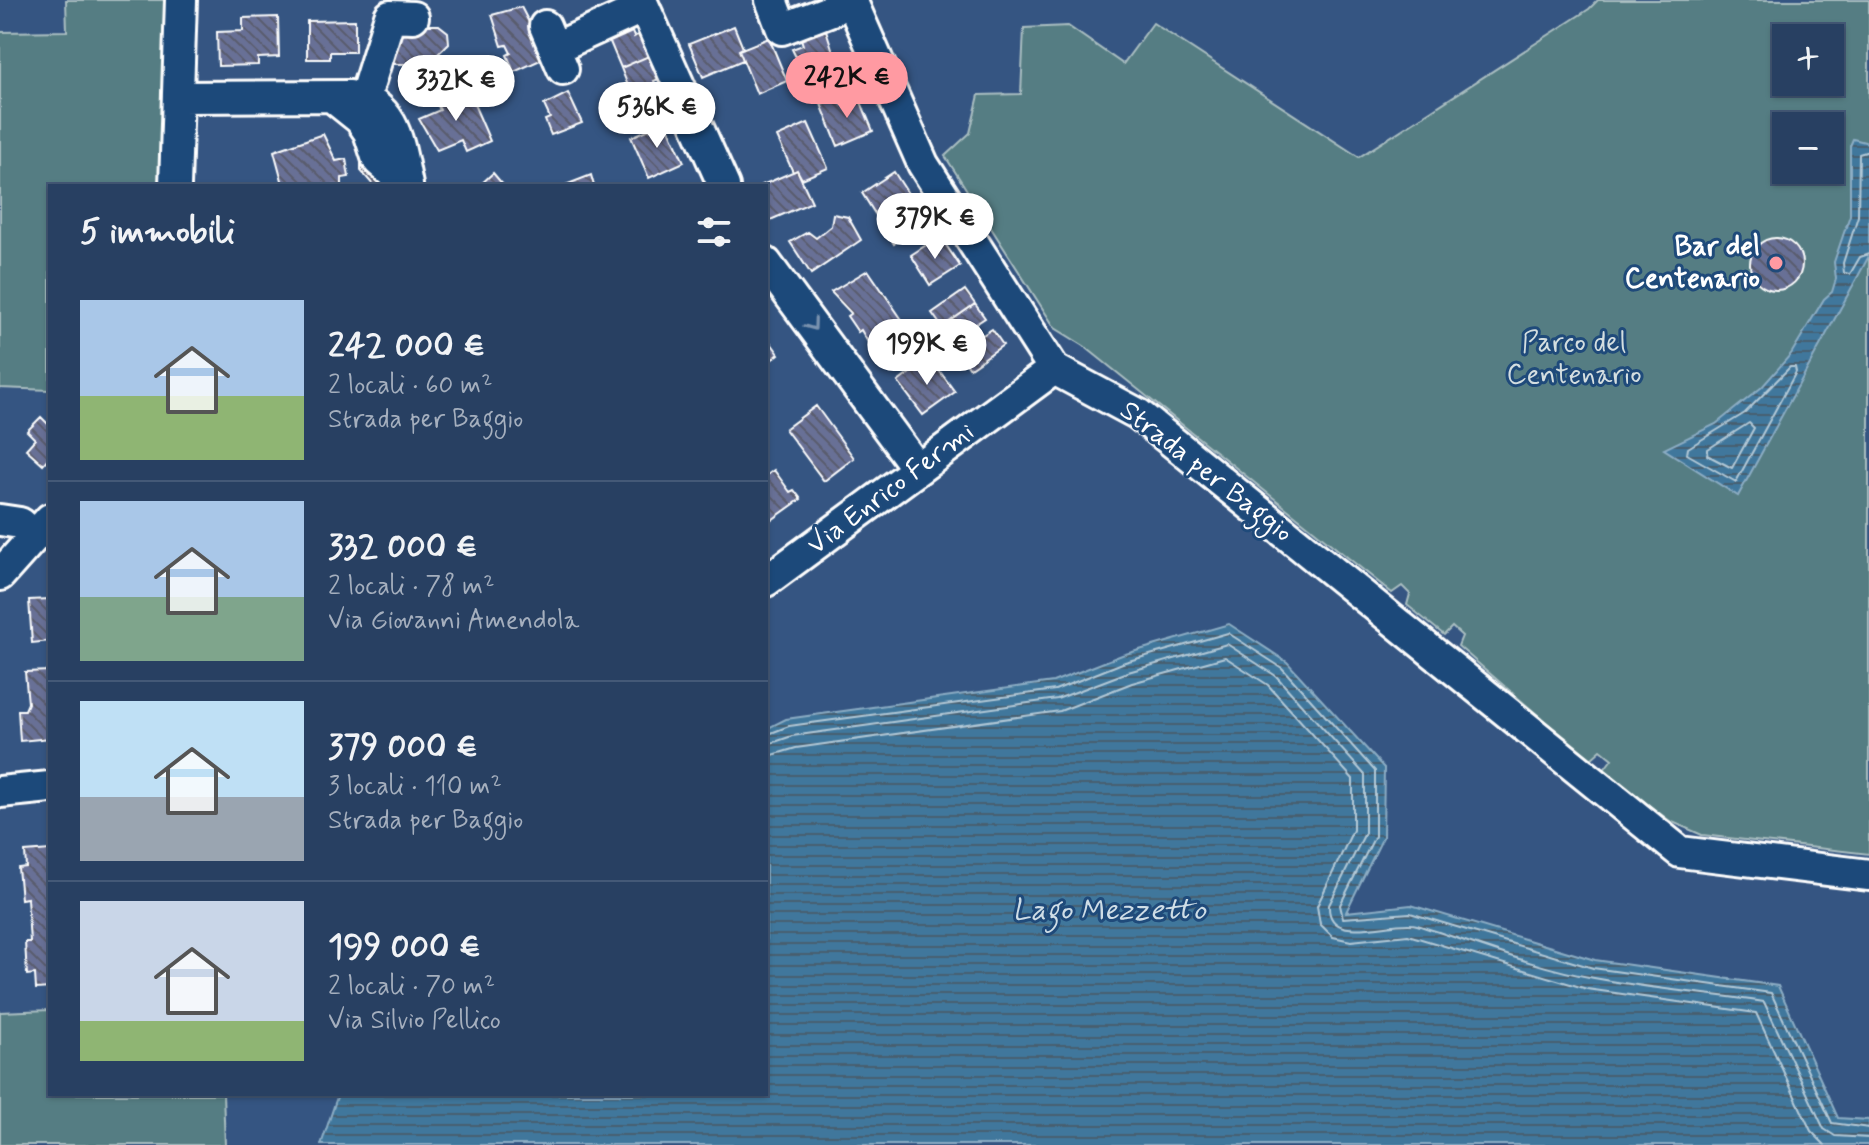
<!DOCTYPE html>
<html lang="it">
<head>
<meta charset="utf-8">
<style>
  :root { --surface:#284062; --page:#344b6b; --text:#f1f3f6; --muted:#a5afbe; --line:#445977; --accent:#ff9aa2 }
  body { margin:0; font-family:Mynerve,sans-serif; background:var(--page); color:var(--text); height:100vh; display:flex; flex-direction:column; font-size:30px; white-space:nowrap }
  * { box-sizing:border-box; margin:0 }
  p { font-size:26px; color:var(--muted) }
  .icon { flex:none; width:44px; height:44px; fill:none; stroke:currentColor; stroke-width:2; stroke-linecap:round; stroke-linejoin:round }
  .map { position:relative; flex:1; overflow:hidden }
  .sheet { position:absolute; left:48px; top:184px; width:720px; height:912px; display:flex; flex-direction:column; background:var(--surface); border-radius:0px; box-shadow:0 2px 6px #0004,0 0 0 2px var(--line) }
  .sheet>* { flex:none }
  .controls { position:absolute; left:1772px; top:24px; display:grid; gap:16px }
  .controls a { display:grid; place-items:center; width:72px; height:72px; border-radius:0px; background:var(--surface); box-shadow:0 2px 6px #0004,0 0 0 2px var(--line); font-size:40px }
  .price { position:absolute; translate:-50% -68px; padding:0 18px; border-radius:28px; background:#fff; color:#222; font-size:26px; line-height:52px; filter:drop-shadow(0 2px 4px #0008) }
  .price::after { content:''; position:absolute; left:50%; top:48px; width:24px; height:18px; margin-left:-12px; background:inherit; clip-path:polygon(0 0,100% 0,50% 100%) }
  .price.current { background:var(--accent); color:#111 }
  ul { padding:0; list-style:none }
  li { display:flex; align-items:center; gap:24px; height:200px; padding:0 32px }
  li+li { border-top:2px solid var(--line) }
  li span { display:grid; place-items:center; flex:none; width:224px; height:160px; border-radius:0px; color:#555 }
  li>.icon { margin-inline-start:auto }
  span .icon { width:96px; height:96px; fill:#fffc; stroke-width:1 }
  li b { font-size:34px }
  h2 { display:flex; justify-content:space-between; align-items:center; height:96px; padding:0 32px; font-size:34px }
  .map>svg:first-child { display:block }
  .park { fill:#557d83; stroke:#aabec1; stroke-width:2; fill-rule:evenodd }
  .water { fill:url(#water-rules); stroke:#8cadc4; stroke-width:2 }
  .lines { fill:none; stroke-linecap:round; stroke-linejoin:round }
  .shore { stroke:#b3c9d7; stroke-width:2 }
  .building { fill:url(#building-back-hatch); stroke:#fff; stroke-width:2 }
  .minor-casing { stroke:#fff; stroke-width:36 }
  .minor { stroke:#1f4a7a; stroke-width:30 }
  .oneway { stroke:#7992af }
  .poi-dot { fill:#ff9aa2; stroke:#1f4a7a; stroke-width:3 }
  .labels { text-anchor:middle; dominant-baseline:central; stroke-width:6; stroke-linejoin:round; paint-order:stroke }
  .poi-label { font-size:28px; font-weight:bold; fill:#fff; stroke:#1f4a7a; text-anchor:end }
  .park-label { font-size:28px; fill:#d4dee0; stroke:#1f4a7a }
  .street-label { font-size:28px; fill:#fff; stroke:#1f4a7a }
  .water-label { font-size:30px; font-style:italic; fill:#cfdde6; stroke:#1f4a7a }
</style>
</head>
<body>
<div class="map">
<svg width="1869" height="1145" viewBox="0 0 1869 1145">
  <defs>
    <pattern id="water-rules" width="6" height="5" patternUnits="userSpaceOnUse" patternTransform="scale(2)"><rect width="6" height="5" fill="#40779c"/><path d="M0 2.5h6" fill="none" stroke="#475f70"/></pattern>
    <pattern id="building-back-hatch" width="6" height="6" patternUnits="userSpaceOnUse" patternTransform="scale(2)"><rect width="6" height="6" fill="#687096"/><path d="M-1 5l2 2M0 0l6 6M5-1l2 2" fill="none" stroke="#595c6d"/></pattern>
  </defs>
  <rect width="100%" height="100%" fill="#355582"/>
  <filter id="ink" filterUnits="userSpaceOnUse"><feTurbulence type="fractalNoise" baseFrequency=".0125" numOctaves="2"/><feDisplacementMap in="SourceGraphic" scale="16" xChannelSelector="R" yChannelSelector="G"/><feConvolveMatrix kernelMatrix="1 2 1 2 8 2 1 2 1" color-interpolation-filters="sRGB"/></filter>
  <g filter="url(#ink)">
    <path class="park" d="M66,0h103l-6,186h-113v204l-50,-2v-356l67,-1z
      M1598,0h271v854l-167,-19 -32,-14 -67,-50 9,-12 -11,-9 -11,10 -132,-114 4,-10 -10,-9 -8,8 -37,-30 3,-11 -8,-8 -10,7 -308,-247 -29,-18 -110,-172 25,-23 9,-38 42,-1 3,-66 44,-2 55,38 30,-41 206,134 230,-148zM1786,38h44v44h-44zM1786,126h44v44h-44z
      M50,1010v84h173l2,51h-225v-133z"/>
    <path class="water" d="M1853,139l16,4v113l-131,240 -74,-47 52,-25 46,-37 29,-33 33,-55 8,-7 4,-13 -2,-17 16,-47v-69z
      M1229,624l58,38 97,106 -1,69 -37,75 65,-7 184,55 183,26 60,132 31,2v25h-1548l17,-51h428v-365l20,-10 267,-37 69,-27z"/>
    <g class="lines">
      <path class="shore" d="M1869,151l-10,3 -1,62 -15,47 1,10 6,1 10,-17 9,-3
        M1790,367h5l1,5 -60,110 -49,-28 1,-6 57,-35z
        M1749,423l5,5 -22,40 -25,-13 1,-6z
        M766,735l23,-9 266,-36 70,-28 103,-29 54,35 93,103v65l-35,69 3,13 67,-5 183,55 178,25 61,130 37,5
        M766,745l26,-9 265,-37 71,-27 99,-28 49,32 89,99v58l-36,72c-2,43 65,13 88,20 57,18 119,43 177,53 56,11 114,15 170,24l60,127 11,7 34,2
        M766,757l30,-9 264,-37 72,-28 93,-26 43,28 85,94v51l-36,76 3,18 13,13 18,4 57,-6 179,54 169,24 55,118 14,14"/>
    </g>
    <path class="building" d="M521,7l26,50 -33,15 -7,-17 4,-2 -4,-8 -5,1 -10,-31z
      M278,17l1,40 -21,1v7l-40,1 -1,-34 26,-1v-13z
      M355,20v32h-25v7h-23v-38z
      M393,25h46l9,7 1,11 -21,21h-37z
      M734,26l9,22 -4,2 4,10 -40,17 -14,-33z
      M826,30l16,49 -30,12 -20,-42 11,-4 -2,-6z
      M632,32l2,5 5,-3 10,22 -28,12 -11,-26z
      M769,38l18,43 -30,13 -18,-44z
      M651,55l10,23 -7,3 2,5 -24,10 -11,-28z
      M467,88l23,53 -24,11 -5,-12 -24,10 -18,-31 21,-9 -4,-8z
      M568,93l14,30 -31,12 -6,-15 5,-2 -6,-13z
      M839,97l3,8 17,-8 14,34 -35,15 -17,-42z
      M666,122l18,40 -35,16 -18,-41z
      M808,123l20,45 -26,11 -5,-9 -4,2 -16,-35z
      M323,134l13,27 10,-2 3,18 -7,1v8l-59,-2 -9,-33z
      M370,155l19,31h-15l-13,-15v-13z
      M797,170l15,32 -44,19 -2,-35h-6z
      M894,172l30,46 -30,26 -32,-51z
      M493,173l11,13h-25z
      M591,175l3,11h-31z
      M833,214l15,3 13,23 -50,34 -21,-32 18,-10 8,6 15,-12z
      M940,236l20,30 -30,19 -19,-30z
      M1750 264a26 26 0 1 1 52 0a26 26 0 1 1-52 0Z
      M868,270l39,57 -13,9 5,7 -22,15 -16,-28 -3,2 -11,-16 4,-3 -20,-21z
      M965,290l10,14 -33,23 -10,-14z
      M975,304l10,14 -34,22 -9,-13z
      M992,329l11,16 -33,23 -12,-17z
      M966,331l7,10 -10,7 -7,-11z
      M766,336l13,18 -13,10z
      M930,358l25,34 -32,23 -25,-33z
      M816,406l38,52 -30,23 -39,-52z
      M41,417l9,9v30l-7,8 -17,-15 9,-10 -8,-8z
      M774,470l16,22 4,-2 7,9 -35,25v-48z
      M50,599v42l-18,2 -3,-43z
      M50,671v67l-30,3 -2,-31h7l3,-7 -3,-31z
      M50,850v138l-14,1 -1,-15 -8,1 -2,-33h5l-3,-44 -6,1 -3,-31 8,-1 -1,-15z"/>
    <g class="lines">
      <g class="minor-casing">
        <path id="minor" d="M641,0l83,186
          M771,0l11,29 55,-21 10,-8
          M851,0l72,164 131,205 84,45 542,438 189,23
          M545,26l18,43
          M555,48l89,-41
          M180,97l170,-1c47,7 49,52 57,89
          M335,99l25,20 9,13 9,28 29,26
          M364,100l26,-84 23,1
          M175,186l6,-186
          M766,263l151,205
          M0,520l20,3 14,12
          M0,575l50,-56
          M766,581l288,-212
          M0,792l50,-5"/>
      </g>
      <use href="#minor" class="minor"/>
    </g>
    <defs><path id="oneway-chevron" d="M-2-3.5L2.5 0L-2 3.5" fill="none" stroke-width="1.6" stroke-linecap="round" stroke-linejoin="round" transform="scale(2)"/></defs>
    <use class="oneway" href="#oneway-chevron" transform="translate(812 325) rotate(54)"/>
  </g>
  <circle class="poi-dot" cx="1776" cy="263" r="8"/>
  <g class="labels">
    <g class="poi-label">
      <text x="1760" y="247">Bar del<tspan x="1760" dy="32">Centenario</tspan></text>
    </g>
    <g class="park-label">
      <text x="1574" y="343">Parco del<tspan x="1574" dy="32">Centenario</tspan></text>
    </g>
    <g class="street-label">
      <text transform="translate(1206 472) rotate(38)">Strada per Baggio</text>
      <text transform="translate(891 489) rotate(-37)">Via Enrico Fermi</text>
    </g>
    <g class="water-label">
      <text x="1109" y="910">Lago Mezzetto</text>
    </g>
  </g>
</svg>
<div class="controls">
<a>+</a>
<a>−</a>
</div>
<b class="price current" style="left:847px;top:120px">242K €</b>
<b class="price" style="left:456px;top:123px">332K €</b>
<b class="price" style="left:657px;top:150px">536K €</b>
<b class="price" style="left:935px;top:261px">379K €</b>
<b class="price" style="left:927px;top:387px">199K €</b>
<section class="sheet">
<h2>5 immobili<svg class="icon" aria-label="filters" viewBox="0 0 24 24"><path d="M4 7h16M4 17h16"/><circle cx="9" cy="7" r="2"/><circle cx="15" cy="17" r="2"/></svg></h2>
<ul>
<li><span style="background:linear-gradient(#a9c7e8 60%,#8fb573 0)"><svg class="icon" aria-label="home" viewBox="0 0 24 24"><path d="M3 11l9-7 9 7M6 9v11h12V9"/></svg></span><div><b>242 000 €</b><p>2 locali · 60 m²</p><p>Strada per Baggio</p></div></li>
<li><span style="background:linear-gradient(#a9c7e8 60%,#7fa58c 0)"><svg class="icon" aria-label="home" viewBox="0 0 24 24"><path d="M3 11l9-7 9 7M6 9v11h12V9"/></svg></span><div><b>332 000 €</b><p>2 locali · 78 m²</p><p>Via Giovanni Amendola</p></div></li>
<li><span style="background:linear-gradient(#bfe0f5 60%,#9aa5b1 0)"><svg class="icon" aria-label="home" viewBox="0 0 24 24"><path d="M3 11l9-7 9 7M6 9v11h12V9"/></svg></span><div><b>379 000 €</b><p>3 locali · 110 m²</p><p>Strada per Baggio</p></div></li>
<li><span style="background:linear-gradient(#c9d6e8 75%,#8fb573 0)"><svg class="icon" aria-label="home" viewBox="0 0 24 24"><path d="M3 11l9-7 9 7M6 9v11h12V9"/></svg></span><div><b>199 000 €</b><p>2 locali · 70 m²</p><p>Via Silvio Pellico</p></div></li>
</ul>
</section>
</div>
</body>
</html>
